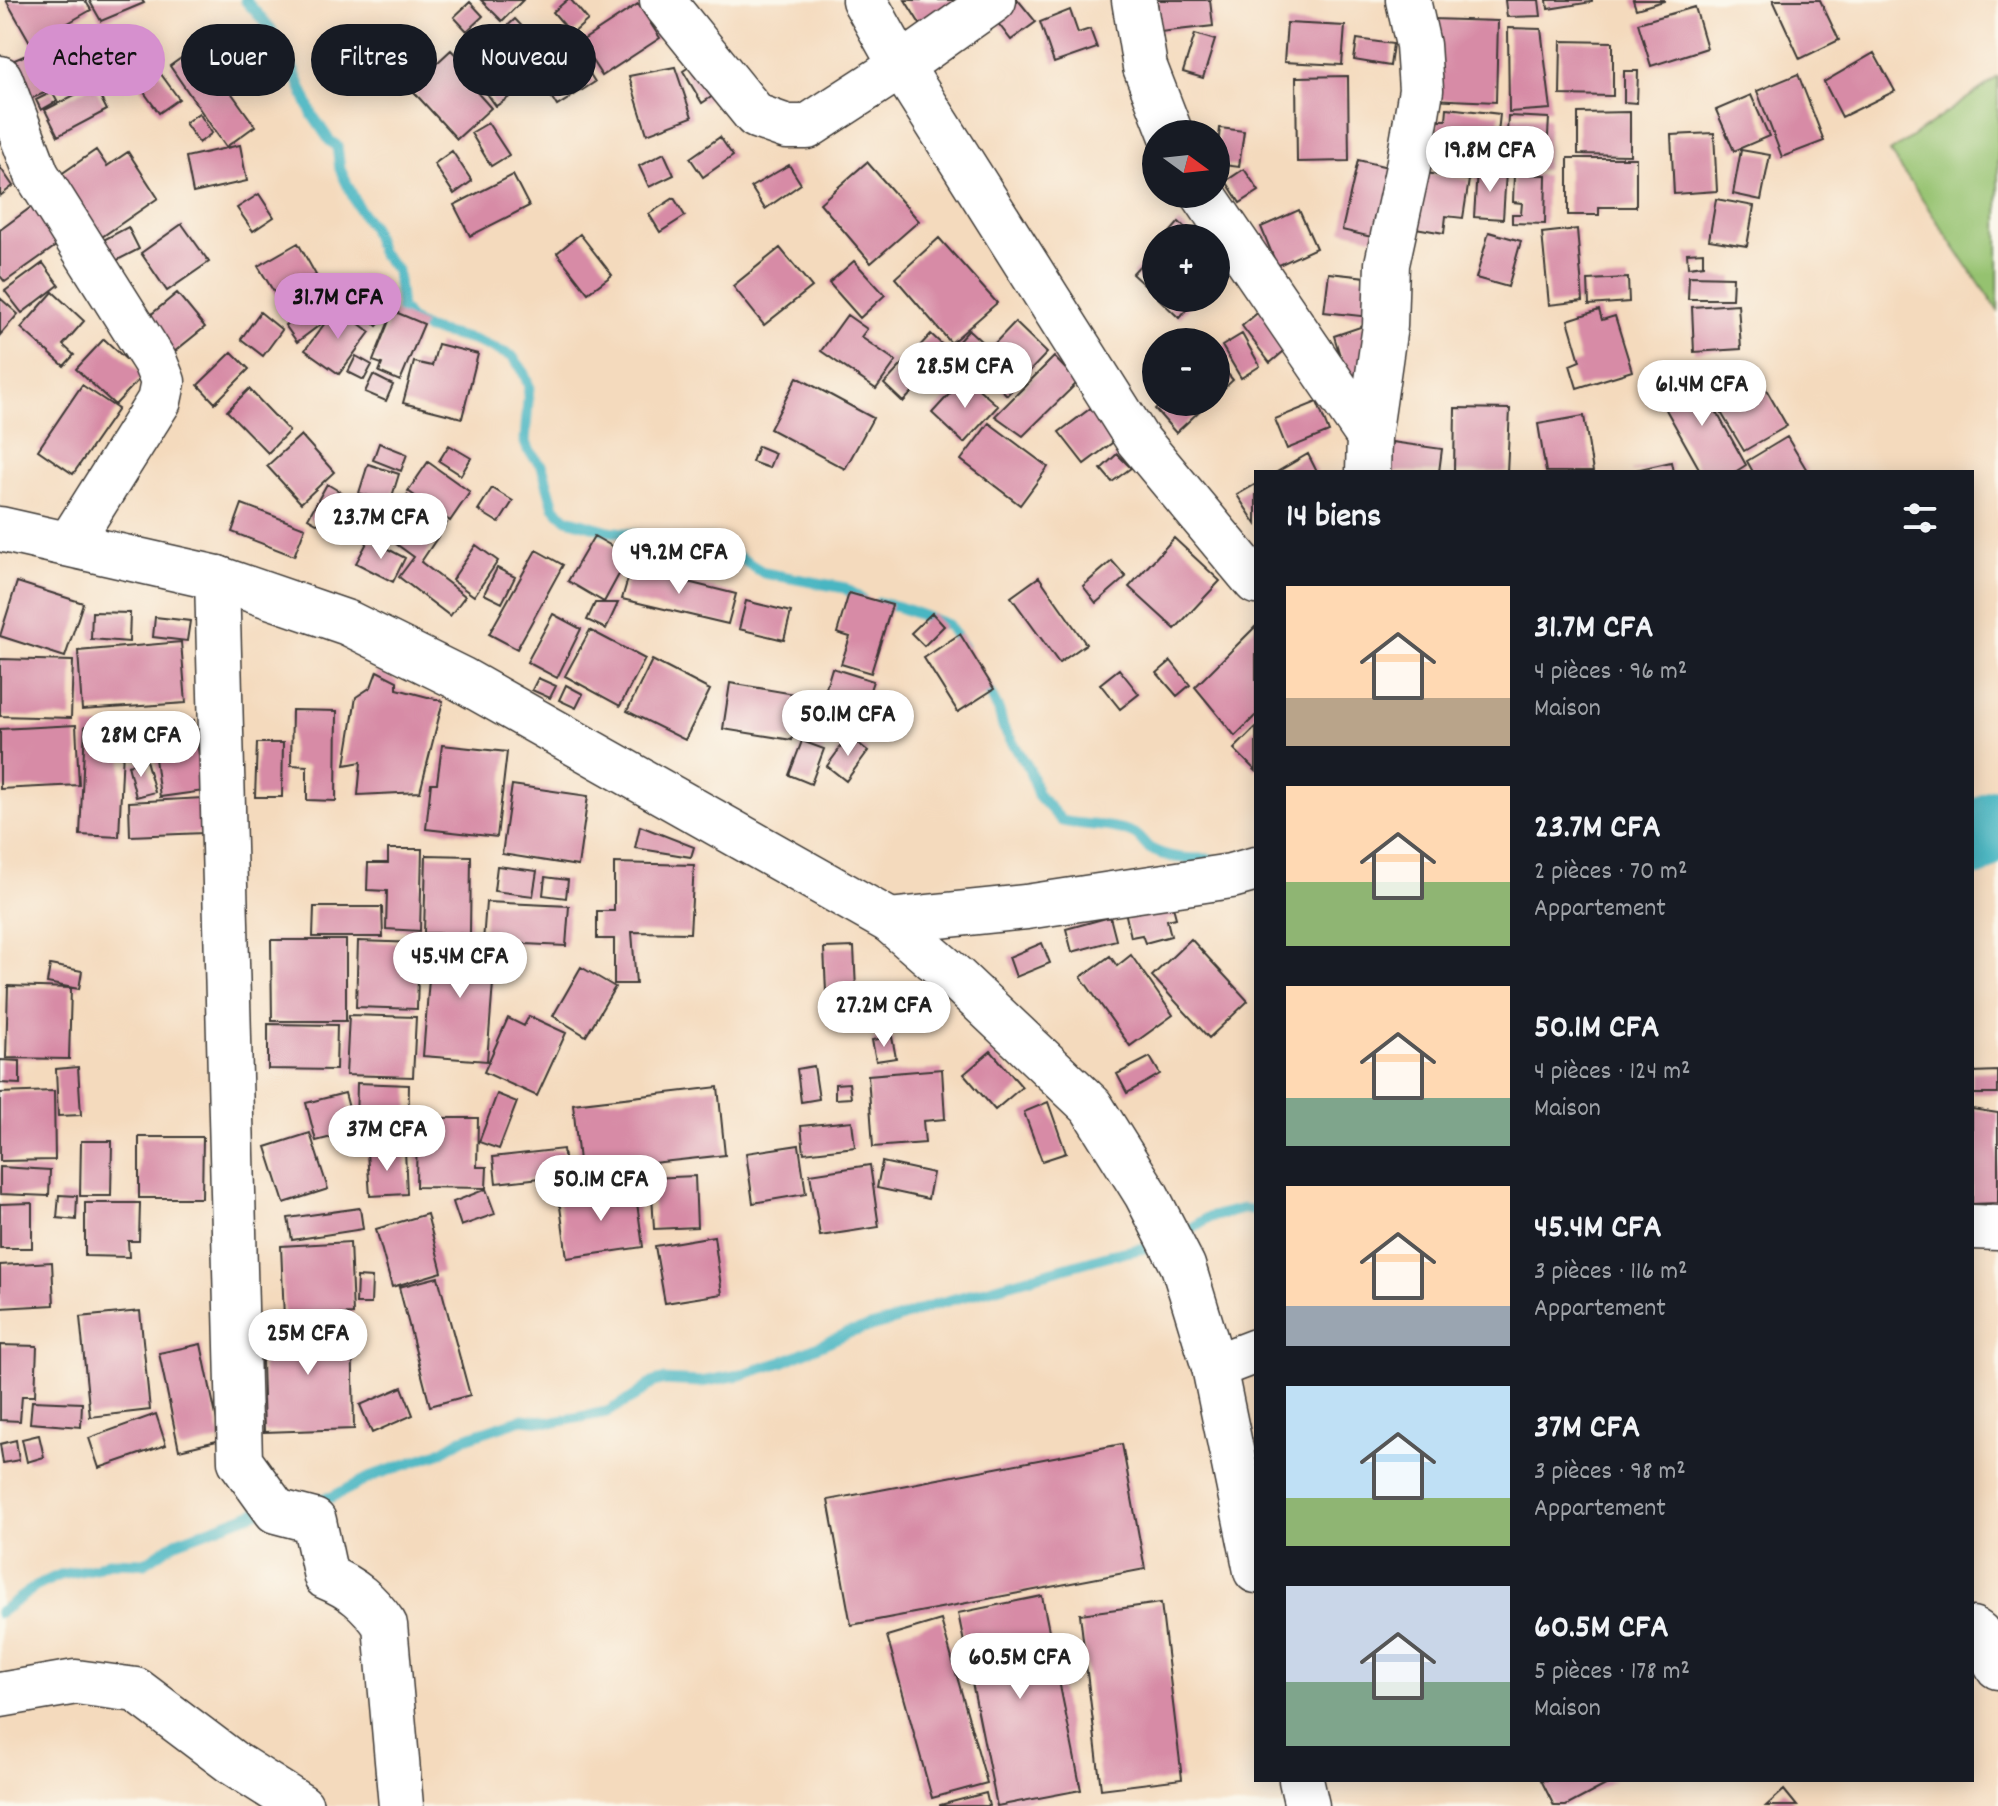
<!DOCTYPE html>
<html lang="fr">
<head>
<meta charset="utf-8">
<style>
  :root { --surface:#171b24; --page:#242831; --text:#f1f3f6; --muted:#9ea1a6; --accent:#d690ce }
  body { margin:0; font-family:Dekko,sans-serif; background:var(--page); color:var(--text); height:100vh; display:flex; flex-direction:column; font-size:30px; white-space:nowrap }
  * { box-sizing:border-box; margin:0 }
  p { font-size:26px; color:var(--muted) }
  .icon { flex:none; width:44px; height:44px; fill:none; stroke:currentColor; stroke-width:2; stroke-linecap:round; stroke-linejoin:round }
  .map { position:relative; flex:1; overflow:hidden }
  .panel { position:absolute; left:1254px; top:470px; width:720px; height:1312px; display:flex; flex-direction:column; background:var(--surface); border-radius:0px; box-shadow:0 4px 20px #0003 }
  .panel>* { flex:none }
  .hud { position:absolute; left:24px; top:24px; width:760px; height:72px; display:flex; gap:16px }
  .needle { width:52px; rotate:105deg }
  .fabs { position:absolute; left:1142px; top:120px; display:grid; gap:16px }
  .fabs a { display:grid; place-items:center; width:88px; height:88px; border-radius:50%; background:var(--surface); box-shadow:0 4px 20px #0003; font-size:40px }
  .price { position:absolute; translate:-50% -68px; padding:0 18px; border-radius:28px; background:#fff; color:#222; font-size:26px; line-height:52px; filter:drop-shadow(0 2px 4px #0008) }
  .price::after { content:''; position:absolute; left:50%; top:48px; width:24px; height:18px; margin-left:-12px; background:inherit; clip-path:polygon(0 0,100% 0,50% 100%) }
  .price.current { background:var(--accent); color:#111 }
  ul { padding:0; list-style:none }
  li { display:flex; align-items:center; gap:24px; height:200px; padding:0 32px }
  li span { display:grid; place-items:center; flex:none; width:224px; height:160px; border-radius:0px; color:#555 }
  li>.icon { margin-inline-start:auto }
  span .icon { width:96px; height:96px; fill:#fffc; stroke-width:1 }
  li b { font-size:34px }
  h2 { display:flex; justify-content:space-between; align-items:center; height:96px; padding:0 32px; font-size:34px }
  .tag { padding:0 28px; border-radius:36px; background:var(--surface); box-shadow:0 4px 20px #0003; font-size:28px; line-height:72px }
  .tag.current { background:var(--accent); color:#111 }
  .map>svg:first-child { display:block }
  .green { fill:#95c270; stroke:#586f46; stroke-width:2 }
  .lines { fill:none; stroke-linecap:round; stroke-linejoin:round }
  .stream { stroke:#48b6c2; stroke-width:11 }
  .river { stroke:#48b6c2; stroke-width:66 }
  .building { fill:#d78ba6 }
  .minor-casing { stroke:#3c3834; stroke-width:47 }
  .tertiary-casing { stroke:#3c3834; stroke-width:47 }
  .minor { stroke:#fff; stroke-width:44 }
  .tertiary { stroke:#fff; stroke-width:44 }
</style>
</head>
<body>
<div class="map">
<svg width="1998" height="1806" viewBox="0 0 1998 1806">
  <rect width="100%" height="100%" fill="#fbf7ec"/>
  <filter id="ink" filterUnits="userSpaceOnUse"><feTurbulence type="fractalNoise" baseFrequency=".0125" numOctaves="2"/><feDisplacementMap in="SourceGraphic" scale="16" xChannelSelector="R" yChannelSelector="G"/><feConvolveMatrix kernelMatrix="1 2 1 2 8 2 1 2 1" color-interpolation-filters="sRGB"/></filter>
  <filter id="wash" filterUnits="userSpaceOnUse"><feTurbulence type="fractalNoise" baseFrequency=".006" numOctaves="4" result="noise"/><feDisplacementMap in="SourceGraphic" scale="32" xChannelSelector="R" yChannelSelector="G"/><feGaussianBlur stdDeviation="1.8" result="paint"/><feColorMatrix in="noise" values="0 0 0 0 0 0 0 0 0 0 0 0 0 0 0 0 0 1.4 0 .05"/><feComposite in="paint" operator="in"/></filter>
  <g filter="url(#wash)">
    <rect width="100%" height="100%" fill="#f4dabd"/>
    <path class="green" d="M1998,77v234l-108,-159z"/>
    <g class="lines">
      <path class="stream" d="M245,0l26,29 10,23 10,12 22,52 17,25 7,5 3,23 19,40 13,19 8,24 17,19 4,38 11,12 15,8 46,11 39,16 10,13 7,17 -4,56 3,8 14,16 12,41 13,12 42,12 73,10 29,-1 53,33 81,15 17,12
        M879,603l20,4 49,18 15,22
        M984,682l15,29 4,16 26,42 9,26 24,26c21,5 55,3 74,14 5,3 8,9 13,13 18,11 41,11 61,11
        M1178,1233l8,-1 21,-14 36,-9 13,2
        M305,1502l27,-5 43,-22 64,-22 23,-14 60,-20 33,3 52,-10 27,-15 20,-15 8,-2 39,2 39,-7 42,-13 66,-29 44,-12 41,-16 177,-50 35,-7 17,-8
        M0,1612l38,-27 22,-10 35,-7 13,-6 37,1 31,-21 89,-33"/>
      <path class="river" d="M1972,844l26,-23"/>
    </g>
    <g id="blocks">
      <path class="building" d="M6,0h79l6,10 -60,34z
        M89,0h53l2,3 -43,18z
        M481,0h42l-21,21z
        M567,0h4l17,20 -16,14 -19,-22z
        M905,0h70l-50,32z
        M1018,0l18,22 -25,18 -17,-22z
        M1157,0h53l3,26 -53,6z
        M1505,0h34l2,16 -34,1z
        M1547,0h45v2l-44,7z
        M1633,0h31v1l-28,8z
        M1773,0h47l19,40 -39,19z
        M470,2l13,14 -16,15 -13,-14z
        M638,4l22,34 -58,38 -22,-34z
        M1695,7l12,41 -56,18 -13,-43z
        M1070,10l8,23 12,-4 7,19 -43,15 -14,-41z
        M515,19l16,17 -20,11 -12,-13z
        M1431,19l67,2 -2,81 -67,-3z
        M1287,23l58,3 -3,39 -58,-3z
        M1508,28l33,1 10,80 -42,3z
        M490,30l16,23 -20,14 -16,-24z
        M1195,34l20,6 -12,38 -20,-6z
        M106,36l16,36 -23,10 -16,-36z
        M539,38l16,22 -24,15 -15,-21z
        M1357,39l36,5 -3,22 -36,-6z
        M1561,41l52,1v54l-53,-1z
        M198,46l57,80 -29,21 -56,-81z
        M78,48l6,17 -20,7 -6,-16z
        M40,49l16,39 -28,12 -16,-39z
        M451,50l22,23 -8,6 26,29 -34,31 -47,-51z
        M577,53l18,29 -38,24 -18,-29z
        M1874,53l21,38 -53,26 -18,-35z
        M508,57l19,28 -31,21 -20,-28z
        M698,61l18,33 -14,9 -19,-32z
        M675,67l17,50 -45,17 -18,-58z
        M158,70l21,29 -20,14 -21,-29z
        M1624,71h14l-1,32 -13,-1z
        M1798,74l26,67 -42,16 -25,-66z
        M1348,76l1,85 -52,1 -1,-85z
        M94,85l13,25 -49,26 -13,-26z
        M52,92l5,9 -16,9 -5,-10z
        M1751,95l18,41 -35,15 -18,-41z
        M1447,108l53,6 -5,48 -53,-5 2,-12 -8,-1 2,-24h8z
        M1630,112v43l-52,-1v-41z
        M199,113l13,20 -13,10 -14,-20z
        M1508,116l41,2 -3,52 -41,-2z
        M488,123l21,32 -18,11 -20,-33z
        M1220,128l24,3 -5,36 -23,-3z
        M1714,133l3,58 -43,3 -3,-59z
        M720,137l13,19 -30,21 -13,-19z
        M240,145l7,36 -54,12 -7,-36z
        M96,150l11,16 21,-14 30,46 -62,43 -42,-62z
        M1741,150l29,5 -9,45 -28,-6z
        M452,151l20,30 -18,13 -20,-30z
        M664,153l10,22 -25,12 -10,-21z
        M1568,158h68v49h-37v8h-31z
        M1358,160l38,9 -16,70 -38,-9z
        M867,162l52,59 -48,42 -51,-60z
        M789,165l12,19 -36,25 -14,-22z
        M0,167l13,19 -13,10z
        M1244,169l15,22 -19,12 -14,-22z
        M1477,170l29,2 -3,47 -29,-2z
        M1420,172l49,8 -6,38 -17,-2 -2,17 -34,-6z
        M1514,174l32,1 -1,49 -33,-1v-9h9l1,-11 -9,-1z
        M513,175l16,31 -59,30 -16,-31z
        M259,194l15,23 -21,14 -16,-23z
        M674,198l11,18 -25,16 -11,-18z
        M1716,199l38,7 -7,40 -38,-6z
        M34,205l26,38 -55,39 -5,-6v-46z
        M1299,210l17,38 -39,18 -16,-39z
        M1179,222l17,16h-31z
        M182,224l27,38 -42,29 -26,-38z
        M128,227l11,22 -33,17 -12,-21z
        M1577,229l6,72 -34,4 -7,-72z
        M1489,232l32,9 -13,46 -32,-9z
        M580,234l32,41 -24,18 -31,-40z
        M939,238l58,65 -46,40 -56,-65z
        M298,243l18,32 -39,22 -19,-31z
        M780,248l32,39 -48,38 -31,-39z
        M1156,248v48l-24,-22z
        M1703,252v13l-15,2 -1,-14z
        M1216,256l10,9 -10,12z
        M854,261l31,34 -25,23 -31,-35z
        M43,263l16,22 -37,28 -17,-22z
        M1329,273l46,5 -5,39 -46,-5z
        M1689,276l44,1 -1,22h-44z
        M1628,278l1,24 -40,3 -1,-25z
        M368,289l24,20 -15,17 -23,-19z
        M53,292l31,29 -21,24 11,10 -10,11 -43,-38z
        M177,293l28,34 -36,29 -27,-34z
        M0,298l18,16 -18,21z
        M1158,298h39l-18,20z
        M313,304l12,17 -28,21 -12,-17z
        M1738,304l3,45 -47,3 -2,-45z
        M337,307l33,25 -31,42 -34,-24z
        M1262,309l29,36 -21,18 -28,-37z
        M1599,310l3,10 13,-4 17,55 -55,17 -7,-23 10,-4 -12,-41z
        M393,311l31,13 -24,57 -21,-9 3,-8 -9,-3z
        M260,312l22,18 -19,26 -22,-17z
        M847,315l20,14 -6,8 35,24 -20,28 -55,-38z
        M1015,322l32,31 -40,42 -32,-31z
        M1366,325l14,44 -33,10 -13,-43z
        M969,330l13,12 -14,15 -13,-12z
        M931,334l19,18 -47,50 -19,-18z
        M1242,334l18,32 -19,12 -19,-32z
        M104,339l39,36 -28,30 -39,-36z
        M438,344l40,10 -16,64 -59,-15 11,-41 18,4z
        M232,352l17,17 -34,34 -17,-18z
        M356,356l16,9 -8,15 -16,-8z
        M1054,357l24,25 -55,54 -28,-20z
        M1216,360l17,20 -17,16z
        M1751,363l36,63 -43,25 -37,-62z
        M373,375l20,10 -7,16 -21,-9z
        M1696,375l50,90 -11,7h-34l-42,-75z
        M797,377l76,41 -28,51 -75,-40z
        M965,377l33,29 -34,37 -32,-30z
        M82,385l36,24 -45,65 -35,-24z
        M249,389l40,42 -21,22 -41,-42z
        M1162,402h47l-33,31 -21,-24z
        M1317,402l12,30 -42,17 -12,-30z
        M1091,408l25,32 -32,24 -25,-32z
        M1455,408l55,1 -3,63h-53z
        M1584,416l9,56h-47l-8,-48z
        M989,423l59,44 -28,38 -59,-45z
        M301,435l33,37 -33,31 -34,-37z
        M1787,437l21,35h-55l-6,-11z
        M1392,442l50,7 -3,23h-52z
        M379,443l28,11 -6,17 -28,-11z
        M449,445l22,13 -10,17 -22,-14z
        M758,446l17,7 -6,15 -17,-6z
        M1117,454l14,14 -19,14 -11,-13z
        M1308,454l9,18h-40z
        M428,462l42,30 -20,29 -42,-30z
        M1671,462l2,10h-41l-1,-1z
        M368,464l31,10 -9,29 -31,-10z
        M327,484l22,13 -20,33 -21,-12z
        M1256,484v40l-19,-29z
        M492,488l21,13 -14,22 -21,-13z
        M407,495l40,28 -26,39 44,34 -15,20 -51,-39 15,-20 -33,-24z
        M242,504l63,24 -11,28 -62,-24z
        M594,536l35,20 -25,46 -36,-21z
        M1174,538l46,43 -45,48 -46,-42z
        M369,539l36,19 -12,24 -37,-19z
        M476,545l22,16 -24,35 -22,-16z
        M536,550l27,15 -46,84 -28,-15z
        M1112,561l14,16 -30,26 -13,-17z
        M497,568l18,9 -13,26 -18,-9z
        M631,568l105,26 -8,30 -106,-25z
        M1039,577l47,67 -27,19 -48,-66z
        M17,582l66,21 -18,54 -65,-21z
        M849,593l43,12 -21,68 -30,-9 9,-27 -13,-4z
        M746,601l45,11 -7,28 -45,-11z
        M595,603h23l-12,26 -19,-9z
        M92,612l38,1 -1,29 -38,-3z
        M932,613l12,13 -20,20 -13,-13z
        M553,614l28,15 -24,49 -30,-16z
        M155,617l35,4 -3,20 -34,-4z
        M1256,626v89l-21,21 -40,-49z
        M590,630l55,29 -25,47 -55,-30z
        M960,634l34,55 -36,23 -34,-54z
        M181,642l5,61 -104,7 -4,-59z
        M0,659l73,2 -2,57 -71,-2z
        M652,660l58,30 -25,50 -58,-29z
        M1171,661l19,24 -13,11 -20,-23z
        M832,668l41,13 -10,30 -40,-13z
        M1119,669l20,25 -19,15 -20,-25z
        M377,671l20,10v8l46,12 -23,91 -62,3 3,-33 -16,3 11,-68 15,-10z
        M538,678l18,8 -6,12 -18,-8z
        M730,683l70,12 -8,45 -69,-11z
        M566,685l17,9 -7,14 -17,-8z
        M292,710l45,1 -1,90 -29,-1v-34l-16,-1z
        M194,720l10,71 -44,6 -9,-70z
        M76,725l3,60 -79,4v-60z
        M85,726l39,1 -5,110 -39,-2z
        M1256,727v44l-22,-22z
        M849,736l19,15 -22,30 -19,-15z
        M802,741l22,8 -13,35 -22,-9z
        M257,743h26l-1,54h-27z
        M442,745l65,7 -10,85 -71,-8 5,-46h6z
        M146,760l9,32 -19,5 -8,-32z
        M512,785l76,11 -10,70 -76,-12z
        M203,798l1,35 -74,3 -1,-34z
        M640,826l54,21 -3,10 -56,-9z
        M388,849h34l-2,82 -34,-2 1,-38 -20,-1 1,-27h20z
        M426,855l45,1 -1,78 -46,-1z
        M614,863l80,2 -4,68 -58,-1 4,52h-22v-45h-17v-28h17z
        M497,866l40,5 -4,25 -39,-5z
        M545,877l23,3 -2,18 -23,-3z
        M1171,899l5,19 -9,2 4,16 -26,7 -3,-8 -11,2 -6,-26z
        M486,902l83,4 -3,40 -83,-4z
        M314,907h68l1,30h-70z
        M1110,917l6,23 -44,12 -6,-23z
        M1191,939l57,62 -39,37 -57,-62z
        M271,940h75v81h-74z
        M432,940l64,4 -9,117 -64,-5z
        M358,941l61,2 -2,66 -61,-2z
        M1042,943l8,20 -34,14 -7,-20z
        M854,947l3,65 -30,1 -3,-65z
        M1131,955l42,60 -43,31 -49,-69 29,-21 7,10z
        M50,965l32,6 -3,18 -32,-6z
        M581,967l34,20 -29,49 -33,-20z
        M920,983l3,37 -57,5 -2,-37z
        M8,986l63,2 -2,71 -63,-1z
        M349,1015l67,2 -3,60 -67,-2z
        M529,1016l37,17 -29,63 -53,-24 24,-54 16,8z
        M268,1024l69,1 -1,45 -68,-1z
        M892,1037l4,21 -20,3 -4,-21z
        M991,1051l31,36 -27,23 -31,-36z
        M1150,1057l10,17 -33,19 -10,-19z
        M0,1060l20,1v23l-20,-1z
        M814,1066l5,33 -18,3 -4,-33z
        M78,1067l3,48 -23,1 -2,-47z
        M942,1069l3,50 -22,2 2,22 -52,4 -5,-72z
        M1998,1071v23h-26v-22z
        M357,1083l52,2 -1,52 -26,-1 1,-10h-27z
        M849,1083l2,15 -16,1v-15z
        M718,1087l7,68 -145,16 -7,-67z
        M54,1091l1,69 -55,1v-68z
        M345,1093l10,38 -39,10 -10,-38z
        M497,1094l20,8 -18,47 -20,-7z
        M1048,1102l18,51 -24,8 -18,-49z
        M1972,1109l26,4v90l-26,1z
        M417,1118h61l-1,49h10l-1,21 -70,-1z
        M852,1121l3,26 -51,6 -3,-27z
        M310,1133l18,56 -44,14 -18,-56z
        M139,1137h64l-1,61h-63z
        M81,1141h31l-1,55h-31z
        M799,1145l7,49 -53,9 -7,-50z
        M563,1149l3,26 -70,8 -3,-26z
        M405,1150l2,44 -37,2 -3,-44z
        M882,1162l51,11 -5,26 -51,-11z
        M870,1165l9,62 -59,9 -10,-62z
        M0,1167l50,3 -1,26 -49,-2z
        M695,1176l2,51 -43,2 -3,-51z
        M635,1188l8,59 -76,11 -8,-59z
        M486,1189l9,25 -34,12 -8,-24z
        M59,1195l18,1 -1,24 -19,-2z
        M32,1203v45h-32v-44z
        M85,1203h55l-1,38h-11l1,16 -44,-1z
        M360,1208l3,21 -71,11 -4,-22z
        M427,1214l15,58 -50,15 -16,-58z
        M714,1236l8,58 -57,9 -10,-57z
        M350,1242l3,72 -69,4 -3,-72z
        M52,1262l2,43 -54,3v-43z
        M357,1277l15,1 -1,26h-15z
        M438,1277l32,118 -40,11 -31,-119z
        M140,1311l10,99 -60,7 -10,-100z
        M352,1323l2,106 -90,3 -3,-107z
        M201,1344l20,96 -42,10 -20,-97z
        M0,1345l37,1 -2,50h-13l-2,25 -20,-1z
        M402,1387l11,28 -41,18 -12,-28z
        M32,1401l50,2 -1,24 -51,-4z
        M156,1414l10,31 -67,23 -10,-30z
        M39,1435l5,22 -17,5 -5,-23z
        M16,1440l3,20 -16,3 -3,-19z
        M1122,1444l23,125 -294,56 -23,-125z
        M1042,1596l39,194 -84,16 -39,-193z
        M1161,1603l21,176 -81,10 -21,-175z
        M941,1620l46,163 -55,15 -45,-162z
        M1541,1780h74l-49,26h-12z
        M1784,1790l13,16h-31z
        M986,1793l3,13h-49v-1z"/>
    </g>
  </g>
  <g filter="url(#ink)">
    <use href="#blocks" fill-opacity="0" stroke="#3c3834" stroke-width="2"/>
    <g class="lines">
      <g class="minor-casing">
        <path id="minor" d="M662,0l94,116 31,11h20l94,-61 93,-66
          M864,0l37,66 236,373 119,143
          M1134,0l11,67 26,67
          M0,78l37,97 118,187 8,20 -4,19 -90,143
          M1203,194l166,243
          M1368,472l1,-35 16,-111 2,-62 21,-97 13,-77 -3,-45 -10,-45
          M217,578l23,883 36,50 38,10 12,56c27,11 43,25 59,48l16,181
          M890,921l136,-14 205,-31 25,-7
          M1972,1227l26,1
          M1214,1367l42,-16
          M1972,1629l6,4 20,34
          M0,1695l76,-13 60,8 97,73 68,43"/>
      </g>
      <g class="tertiary-casing">
        <path id="tertiary" d="M0,529l217,49 131,45 113,56 429,242 66,57 135,128 55,88 37,72 31,101 42,204
          M1301,1780l6,26"/>
      </g>
      <use href="#minor" class="minor"/>
      <use href="#tertiary" class="tertiary"/>
    </g>
  </g>
</svg>
<div class="fabs">
<a><svg class="needle" viewBox="-14 -14 28 28"><path d="M0-13l5 13h-10z" fill="#e53935"/><path d="M0 13l5-13h-10z" fill="#9ea1a6"/></svg></a>
<a>+</a>
<a>−</a>
</div>
<b class="price" style="left:1490px;top:194px">19.8M CFA</b>
<b class="price current" style="left:338px;top:341px">31.7M CFA</b>
<b class="price" style="left:965px;top:410px">28.5M CFA</b>
<b class="price" style="left:1702px;top:428px">61.4M CFA</b>
<b class="price" style="left:381px;top:561px">23.7M CFA</b>
<b class="price" style="left:679px;top:596px">49.2M CFA</b>
<b class="price" style="left:848px;top:758px">50.1M CFA</b>
<b class="price" style="left:141px;top:779px">28M CFA</b>
<b class="price" style="left:460px;top:1000px">45.4M CFA</b>
<b class="price" style="left:884px;top:1049px">27.2M CFA</b>
<b class="price" style="left:387px;top:1173px">37M CFA</b>
<b class="price" style="left:601px;top:1223px">50.1M CFA</b>
<b class="price" style="left:308px;top:1377px">25M CFA</b>
<b class="price" style="left:1020px;top:1701px">60.5M CFA</b>
<div class="hud">
<a class="tag current">Acheter</a>
<a class="tag">Louer</a>
<a class="tag">Filtres</a>
<a class="tag">Nouveau</a>
</div>
<section class="panel">
<h2>14 biens<svg class="icon" aria-label="filters" viewBox="0 0 24 24"><path d="M4 7h16M4 17h16"/><circle cx="9" cy="7" r="2"/><circle cx="15" cy="17" r="2"/></svg></h2>
<ul>
<li><span style="background:linear-gradient(#ffd9b3 70%,#b9a48a 0)"><svg class="icon" aria-label="home" viewBox="0 0 24 24"><path d="M3 11l9-7 9 7M6 9v11h12V9"/></svg></span><div><b>31.7M CFA</b><p>4 pièces · 96 m²</p><p>Maison</p></div></li>
<li><span style="background:linear-gradient(#ffd9b3 60%,#8fb573 0)"><svg class="icon" aria-label="home" viewBox="0 0 24 24"><path d="M3 11l9-7 9 7M6 9v11h12V9"/></svg></span><div><b>23.7M CFA</b><p>2 pièces · 70 m²</p><p>Appartement</p></div></li>
<li><span style="background:linear-gradient(#ffd9b3 70%,#7fa58c 0)"><svg class="icon" aria-label="home" viewBox="0 0 24 24"><path d="M3 11l9-7 9 7M6 9v11h12V9"/></svg></span><div><b>50.1M CFA</b><p>4 pièces · 124 m²</p><p>Maison</p></div></li>
<li><span style="background:linear-gradient(#ffd9b3 75%,#9aa5b1 0)"><svg class="icon" aria-label="home" viewBox="0 0 24 24"><path d="M3 11l9-7 9 7M6 9v11h12V9"/></svg></span><div><b>45.4M CFA</b><p>3 pièces · 116 m²</p><p>Appartement</p></div></li>
<li><span style="background:linear-gradient(#bfe0f5 70%,#8fb573 0)"><svg class="icon" aria-label="home" viewBox="0 0 24 24"><path d="M3 11l9-7 9 7M6 9v11h12V9"/></svg></span><div><b>37M CFA</b><p>3 pièces · 98 m²</p><p>Appartement</p></div></li>
<li><span style="background:linear-gradient(#c9d6e8 60%,#7fa58c 0)"><svg class="icon" aria-label="home" viewBox="0 0 24 24"><path d="M3 11l9-7 9 7M6 9v11h12V9"/></svg></span><div><b>60.5M CFA</b><p>5 pièces · 178 m²</p><p>Maison</p></div></li>
</ul>
</section>
</div>
</body>
</html>
